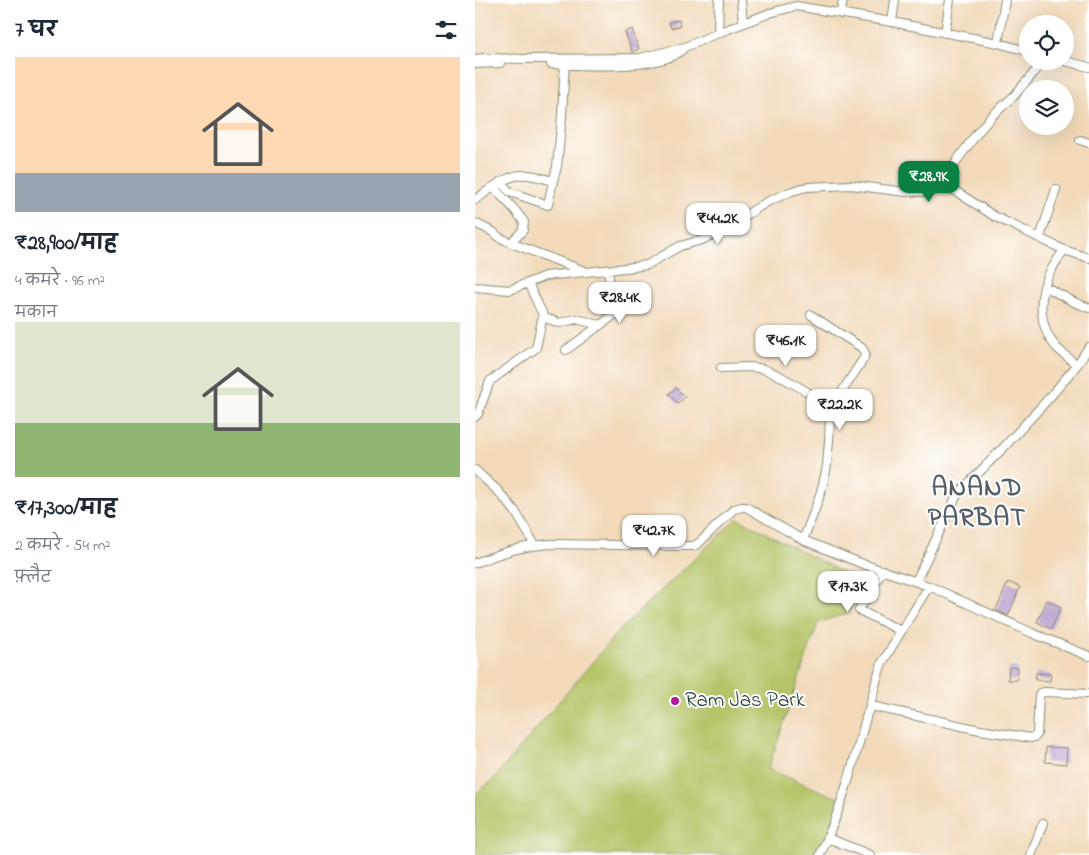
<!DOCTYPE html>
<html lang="hi">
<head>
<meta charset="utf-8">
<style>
  :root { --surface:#fff; --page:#f6f6f7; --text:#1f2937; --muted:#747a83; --accent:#0b8043 }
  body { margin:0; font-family:"Indie Flower","Playpen Sans Deva",sans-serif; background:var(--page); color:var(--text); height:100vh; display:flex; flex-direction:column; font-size:19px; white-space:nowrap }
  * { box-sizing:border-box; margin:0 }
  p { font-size:16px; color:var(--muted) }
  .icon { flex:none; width:28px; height:28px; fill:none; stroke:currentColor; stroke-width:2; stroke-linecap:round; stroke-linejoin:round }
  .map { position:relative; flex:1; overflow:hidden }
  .sheet { display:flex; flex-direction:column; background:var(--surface); width:475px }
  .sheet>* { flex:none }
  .fabs { position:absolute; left:544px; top:15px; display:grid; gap:10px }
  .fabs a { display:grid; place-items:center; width:55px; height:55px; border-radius:50%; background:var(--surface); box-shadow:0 5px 20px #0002; font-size:25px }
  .price { position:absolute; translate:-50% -42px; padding:0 11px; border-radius:10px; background:#fff; color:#222; font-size:16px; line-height:32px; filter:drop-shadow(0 1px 2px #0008) }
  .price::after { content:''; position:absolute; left:50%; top:30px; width:15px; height:11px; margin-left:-8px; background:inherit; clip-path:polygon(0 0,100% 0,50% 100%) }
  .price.active { background:var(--accent); color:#fff }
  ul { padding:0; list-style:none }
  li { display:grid; align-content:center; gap:10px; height:265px; padding:0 15px }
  li span { display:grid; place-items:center; height:155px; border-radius:0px; color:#555 }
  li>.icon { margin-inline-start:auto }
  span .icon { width:90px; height:90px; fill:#fffc; stroke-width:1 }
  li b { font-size:21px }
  h2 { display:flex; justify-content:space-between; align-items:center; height:60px; padding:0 15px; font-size:21px }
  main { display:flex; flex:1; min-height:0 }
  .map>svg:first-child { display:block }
  .green { fill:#b5c467; stroke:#6a804e }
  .building { fill:#baa2cf }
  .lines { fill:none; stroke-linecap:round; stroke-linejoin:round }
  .street-casing { stroke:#888c77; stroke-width:10 }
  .street { stroke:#fff; stroke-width:8 }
  .poi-dot { fill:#b5179e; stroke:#fff; stroke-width:2 }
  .labels { text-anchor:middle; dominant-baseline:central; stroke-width:4; stroke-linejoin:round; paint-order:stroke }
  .poi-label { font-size:21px; fill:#1f3d34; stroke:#fff; text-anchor:start }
  .district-label { font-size:26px; font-weight:bold; letter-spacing:1px; fill:#55606a; stroke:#fff }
</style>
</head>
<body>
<main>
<section class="sheet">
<h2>7 घर<svg class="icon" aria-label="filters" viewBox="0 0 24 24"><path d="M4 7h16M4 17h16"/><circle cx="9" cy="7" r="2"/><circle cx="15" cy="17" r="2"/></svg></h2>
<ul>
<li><span style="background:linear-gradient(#ffd9b3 75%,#9aa5b1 0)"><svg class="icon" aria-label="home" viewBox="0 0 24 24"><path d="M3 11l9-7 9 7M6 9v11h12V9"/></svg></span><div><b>₹28,900/माह</b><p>4 कमरे · 96 m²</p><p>मकान</p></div></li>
<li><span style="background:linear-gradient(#dfe7d0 65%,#8fb573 0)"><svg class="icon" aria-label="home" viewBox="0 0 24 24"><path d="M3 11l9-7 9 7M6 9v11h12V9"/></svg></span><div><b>₹17,300/माह</b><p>2 कमरे · 54 m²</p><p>फ़्लैट</p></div></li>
</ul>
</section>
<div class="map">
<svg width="614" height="855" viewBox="0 0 614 855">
  <rect width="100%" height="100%" fill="#fff"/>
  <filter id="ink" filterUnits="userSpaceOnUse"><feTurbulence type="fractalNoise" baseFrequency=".02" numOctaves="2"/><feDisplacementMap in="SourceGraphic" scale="10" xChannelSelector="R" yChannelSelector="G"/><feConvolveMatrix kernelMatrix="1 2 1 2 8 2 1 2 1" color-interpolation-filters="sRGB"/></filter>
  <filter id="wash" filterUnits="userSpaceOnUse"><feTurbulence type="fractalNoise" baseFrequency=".0096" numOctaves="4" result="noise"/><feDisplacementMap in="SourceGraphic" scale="20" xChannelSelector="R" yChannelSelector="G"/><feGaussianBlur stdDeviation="1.12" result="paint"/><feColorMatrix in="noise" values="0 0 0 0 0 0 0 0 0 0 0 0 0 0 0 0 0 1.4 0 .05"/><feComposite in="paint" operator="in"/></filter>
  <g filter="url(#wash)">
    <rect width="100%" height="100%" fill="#f2daba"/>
    <path class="green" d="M262,518l126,65 -15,30 -30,10 -50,146 74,31 -24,55h-343v-61l17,-13 125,-148z"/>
    <g id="blocks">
      <path class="building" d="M204,20l1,6 -9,2 -2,-6z
        M157,29l7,20 -7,3 -7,-20z
        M201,388l9,9 -7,7 -9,-10z
        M533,582l12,5 -12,29 -12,-6z
        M572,600l14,7 -10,22 -14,-7z
        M534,667l9,1 -1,12h-9z
        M561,673l15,1 -1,7 -15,-1z
        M571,747l21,1 -1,16 -21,-2z"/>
    </g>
  </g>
  <g filter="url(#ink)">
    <use href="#blocks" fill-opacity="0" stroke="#888c77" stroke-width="1"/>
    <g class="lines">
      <g class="street-casing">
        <path id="street" d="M266,0l2,23
          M366,14l2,-14
          M417,22l3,-22
          M243,33l1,-33
          M470,33l5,-33
          M523,43l7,-43
          M0,59l10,-1 41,1 114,-1 45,-11 33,-14 52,-20 26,-7 96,16 106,21 29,8
          M590,61l24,6
          M0,64l25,-1
          M76,64c31,1 107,7 131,-14
          M605,140l9,3
          M25,182l10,10 38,13 5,-24
          M468,183l51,33 70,34 25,8
          M19,188l20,21 10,13 -1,8 -12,13
          M0,200c16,-11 34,-28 54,-25 8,1 16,4 24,6l4,-14 5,-51 3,-55
          M0,223l18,9 6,5 12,6 73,28
          M565,237l16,-48
          M589,250c-5,8 -12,17 -16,26 -10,22 -9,52 8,71 6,6 14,12 21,18
          M569,286l30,16 15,6
          M0,287l35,3 35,-14 81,-8 21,-3 7,-4 26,-15 22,-6 17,-8 48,-30 25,-11 15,-4 44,-2 55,7h17l12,-2 5,-3 3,-4 15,-24 20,-27 14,-16 22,-20 30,-35
          M336,315l51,33 3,5 -1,5 -34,52
          M68,317l16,6 17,-4 24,6
          M91,350l48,-35 -6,-45
          M246,368l30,-1 13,2 16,7 38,22 9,6 3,6c0,18 -1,37 -3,55 -4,26 -14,50 -24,75
          M0,417l3,-3 12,-33 46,-33 7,-33 -15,-32
          M0,470l23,21 17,20 20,34
          M0,563c26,-10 46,-17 75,-19l133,2h11l5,-3 35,-34 8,-2h4l57,33 60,24 66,22 103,47 57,23
          M408,570l-24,40 42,21
          M441,581l41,-86 48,-49 45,-49 27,-32 12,-18
          M394,709l8,-31 5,-15 47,-77
          M353,838l42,17
          M345,855c21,-45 34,-93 47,-141l4,-7h5l104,23 51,8 5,-2 1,-2 2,-39 1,-2 5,-1 44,2
          M556,855l12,-32"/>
      </g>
      <use href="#street" class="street"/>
    </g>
  </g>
  <circle class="poi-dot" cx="200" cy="701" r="5"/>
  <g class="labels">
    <g class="poi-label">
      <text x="210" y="701">Ram Jas Park</text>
    </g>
    <g class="district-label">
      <text x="502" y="489">ANAND<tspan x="502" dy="30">PARBAT</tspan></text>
    </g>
  </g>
</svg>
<div class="fabs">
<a><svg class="icon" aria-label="locate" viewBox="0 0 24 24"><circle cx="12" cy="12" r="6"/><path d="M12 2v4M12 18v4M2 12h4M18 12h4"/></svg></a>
<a><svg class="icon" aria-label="layers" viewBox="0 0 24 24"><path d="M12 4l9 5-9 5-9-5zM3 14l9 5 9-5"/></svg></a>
</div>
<b class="price active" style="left:454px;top:203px">₹28.9K</b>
<b class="price" style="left:243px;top:245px">₹44.2K</b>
<b class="price" style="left:145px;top:324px">₹28.4K</b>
<b class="price" style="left:311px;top:367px">₹46.1K</b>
<b class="price" style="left:365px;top:431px">₹22.2K</b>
<b class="price" style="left:179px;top:557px">₹42.7K</b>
<b class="price" style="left:373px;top:613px">₹17.3K</b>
</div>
</main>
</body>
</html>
